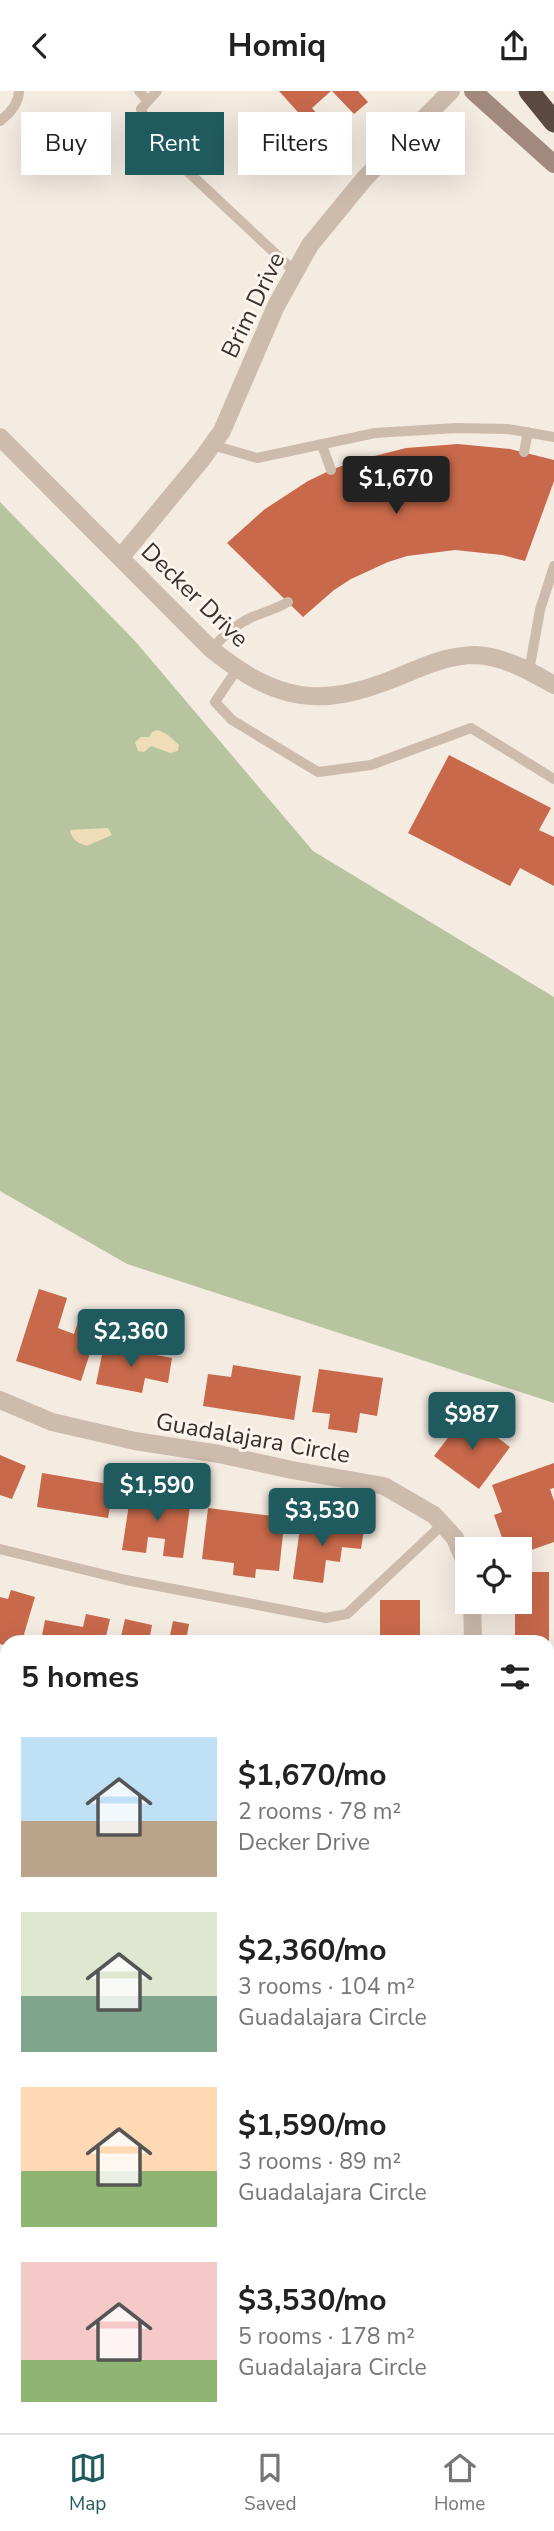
<!DOCTYPE html>
<html lang="en">
<head>
<meta charset="utf-8">
<style>
  :root { --surface:#fff; --page:#f6f6f6; --text:#222; --muted:#767676; --line:#e0e0e0; --accent:#1f5a5e }
  body { margin:0; font-family:"Nunito Sans",sans-serif; background:var(--page); color:var(--text); height:100vh; display:flex; flex-direction:column; font-size:26px; white-space:nowrap }
  * { box-sizing:border-box; margin:0 }
  p { font-size:23px; color:var(--muted) }
  .icon { flex:none; width:38px; height:38px; fill:none; stroke:currentColor; stroke-width:2; stroke-linecap:round; stroke-linejoin:round }
  .map { position:relative; flex:1; overflow:hidden }
  .details { position:absolute; left:0px; top:1544px; width:555px; height:800px; display:flex; flex-direction:column; background:var(--surface); border-radius:21px 21px 0 0; box-shadow:0 7px 28px #0002 }
  .details>* { flex:none }
  .hud { position:absolute; left:21px; top:21px; width:513px; height:63px; display:flex; gap:14px }
  .fabs { position:absolute; left:455px; top:1446px; display:grid; gap:14px }
  .fabs a { display:grid; place-items:center; width:77px; height:77px; border-radius:0px; background:var(--surface); box-shadow:0 7px 28px #0002; font-size:35px }
  .price { position:absolute; translate:-50% -60px; padding:0 16px; border-radius:7px; background:var(--accent); color:#fff; font-size:23px; line-height:46px; filter:drop-shadow(0 2px 4px #0008) }
  .price::after { content:''; position:absolute; left:50%; top:42px; width:21px; height:16px; margin-left:-10px; background:inherit; clip-path:polygon(0 0,100% 0,50% 100%) }
  .price.active { background:#222; color:#fff }
  ul { padding:0; list-style:none }
  li { display:flex; align-items:center; gap:21px; height:175px; padding:0 21px }
  li span { display:grid; place-items:center; flex:none; width:196px; height:140px; border-radius:0px; color:#555 }
  li>.icon { margin-inline-start:auto }
  span .icon { width:84px; height:84px; fill:#fffc; stroke-width:1 }
  li b { font-size:30px }
  h2 { display:flex; justify-content:space-between; align-items:center; height:84px; padding:0 21px; font-size:30px }
  .tag { padding:0 24px; border-radius:0px; background:var(--surface); box-shadow:0 7px 28px #0002; font-size:24px; line-height:63px }
  .tag.active { background:var(--accent); color:#fff }
  header { display:flex; justify-content:space-between; align-items:center; height:91px; padding:0 21px; background:var(--surface); font-size:32px; font-weight:700 }
  .tabs { display:flex; justify-content:space-around; align-items:center; height:98px; border-top:2px solid var(--line); background:var(--surface); font-size:19px; color:var(--muted) }
  .tabs a { display:grid; justify-items:center; gap:4px }
  .tabs .active { color:var(--accent) }
  .map>svg:first-child { display:block }
  .green { fill:#b8c4a0 }
  .sand { fill:#efdcb8 }
  .building { fill:#c8694b }
  .lines { fill:none; stroke-linecap:round; stroke-linejoin:round }
  .service { stroke:#cdbbac; stroke-width:10 }
  .minor { stroke:#cdbbac; stroke-width:18 }
  .tertiary { stroke:#cdbbac; stroke-width:18 }
  .secondary { stroke:#a18a7d; stroke-width:18 }
  .motorway { stroke:#5c4a42; stroke-width:21 }
  .labels { text-anchor:middle; dominant-baseline:central; stroke-width:6; stroke-linejoin:round; paint-order:stroke }
  .street-label { font-size:24px; fill:#3b302b; stroke:#fbf5ee }
</style>
</head>
<body>
<header><svg class="icon" aria-label="back" viewBox="0 0 24 24"><path d="M15 5l-7 7 7 7"/></svg>Homiq<svg class="icon" aria-label="share" viewBox="0 0 24 24"><path d="M12 15V3M7 8l5-5 5 5M5 13v7h14v-7"/></svg></header>
<div class="map">
<svg width="554" height="2342" viewBox="0 0 554 2342">
  <rect width="100%" height="100%" fill="#f4ebe1"/>
  <path class="green" d="M0,411l135,139 178,210 241,146v406l-427,-139 -127,-73z"/>
  <path class="sand" d="M158,639l10,5 11,10 -1,6 -8,2 -19,-7 -7,6 -6,-1 -3,-9 6,-5h8l3,-5z
    M108,737l4,7 -25,11c-9,-3 -15,-6 -17,-16z"/>
  <path class="building" d="M279,0h52l-19,17 19,22 -10,8z
    M332,0h26l10,11 -14,12z
    M458,353l52,5 44,11v21l-29,80 -23,-6 -47,-5 -48,6 -19,6 -37,17 -17,11 -31,27 -76,-74 38,-34 43,-28 23,-11 24,-9 51,-13z
    M449,664l102,53 -12,22 15,7v49l-34,-18 -10,18 -102,-53z
    M39,1198l28,9 -9,30 16,6 4,-12 20,6 -17,53 -65,-20z
    M104,1254l68,13 -4,25 -23,-5 -3,15 -46,-9z
    M233,1274l68,11 -7,44 -91,-14 5,-32 23,3z
    M319,1278l64,9 -6,38 -17,-3 -3,20 -29,-4 2,-15 -18,-2z
    M466,1323l44,33 -31,42 -45,-33z
    M0,1364l26,11 -14,33 -12,-4z
    M554,1372v25l-4,1 4,12v41l-34,12v-5h-14l-12,-34 8,-3 -10,-27z
    M42,1382l72,12 -6,33 -71,-11z
    M131,1400l60,8 -8,59 -20,-2 2,-17 -17,-2 -2,16 -24,-3z
    M208,1417l65,8 -2,16 12,2 -4,37 -23,-2 -1,9 -22,-3 1,-12 -32,-4z
    M301,1429l63,9 -3,20 -19,-2 -2,15 -14,-2 -3,23 -30,-4z
    M527,1481h22v69h-34v-40l12,-2z
    M11,1499l24,7 -13,44h-15v5l-7,-2v-47l8,2z
    M380,1509h40v41h-40z
    M86,1523l24,5 -5,22h-64l4,-21 38,7z
    M125,1528l27,6 -2,11 19,4 4,-19 16,3 -3,17h-66z
    M548,1583h6v57h-6z
    M548,1710l6,1v25l-6,-1z
    M5,1725l2,1v70l-7,-4v-59z
    M548,1845l6,1v37l-6,-1z
    M548,1936h6v65h-6z
    M7,1937v74l-7,-9v-59z
    M548,2092h3v10h3v25h-6z
    M3,2162l4,2v56l-4,9 -3,-2v-58z
    M548,2219l6,3v10l-6,15z
    M207,2336h66l-1,6h-38z
    M299,2336h79l-1,6h-79z
    M397,2336h43l15,4 -1,2h-59z"/>
  <g class="lines">
    <path class="service" d="M139,0l9,10
      M157,0l-16,18 13,31 140,131
      M0,30c9,-7 19,-18 19,-30
      M212,354l45,13 118,-25 81,-5 52,1 46,8
      M322,354l9,25
      M524,361l4,-20
      M211,558c13,-13 24,-24 41,-32 13,-5 24,-8 36,-15
      M237,578l-22,33 17,18 86,52 53,-7 100,-37 83,51
      M529,580l11,-61 14,-44
      M0,1458l126,31 200,38 21,-4 96,-90
      M0,1673l7,-15
      M0,2069l7,-6
      M0,2254l7,-4"/>
    <path class="minor" d="M121,466l81,-98 20,-28 54,-125 34,-61 55,-67 86,-87
      M0,1309l52,22 83,19 84,13 73,16 92,16 50,29 21,23 12,29
      M472,1510l1,40
      M0,1608l7,3
      M548,1782l6,2
      M0,1886l7,-6
      M548,2043l6,1
      M535,2336l7,6"/>
    <path class="tertiary" d="M0,346l211,212c66,53 109,60 187,28 24,-10 50,-22 77,-22 28,1 55,16 79,30"/>
    <path class="secondary" d="M473,0l81,73"/>
    <path class="motorway" d="M529,0l25,31"/>
  </g>
  <g class="labels">
    <g class="street-label">
      <text transform="translate(253 214) rotate(-64)">Brim Drive</text>
      <text transform="translate(195 504) rotate(44)">Decker Drive</text>
      <text transform="translate(253 1347) rotate(10)">Guadalajara Circle</text>
    </g>
  </g>
</svg>
<div class="fabs">
<a><svg class="icon" aria-label="locate" viewBox="0 0 24 24"><circle cx="12" cy="12" r="6"/><path d="M12 2v4M12 18v4M2 12h4M18 12h4"/></svg></a>
</div>
<b class="price active" style="left:396px;top:425px">$1,670</b>
<b class="price" style="left:131px;top:1278px">$2,360</b>
<b class="price" style="left:472px;top:1361px">$987</b>
<b class="price" style="left:157px;top:1432px">$1,590</b>
<b class="price" style="left:322px;top:1457px">$3,530</b>
<div class="hud">
<a class="tag">Buy</a>
<a class="tag active">Rent</a>
<a class="tag">Filters</a>
<a class="tag">New</a>
</div>
<section class="details">
<h2>5 homes<svg class="icon" aria-label="filters" viewBox="0 0 24 24"><path d="M4 7h16M4 17h16"/><circle cx="9" cy="7" r="2"/><circle cx="15" cy="17" r="2"/></svg></h2>
<ul>
<li><span style="background:linear-gradient(#bfe0f5 60%,#b9a48a 0)"><svg class="icon" aria-label="home" viewBox="0 0 24 24"><path d="M3 11l9-7 9 7M6 9v11h12V9"/></svg></span><div><b>$1,670/mo</b><p>2 rooms · 78 m²</p><p>Decker Drive</p></div></li>
<li><span style="background:linear-gradient(#dfe7d0 60%,#7fa58c 0)"><svg class="icon" aria-label="home" viewBox="0 0 24 24"><path d="M3 11l9-7 9 7M6 9v11h12V9"/></svg></span><div><b>$2,360/mo</b><p>3 rooms · 104 m²</p><p>Guadalajara Circle</p></div></li>
<li><span style="background:linear-gradient(#ffd9b3 60%,#8fb573 0)"><svg class="icon" aria-label="home" viewBox="0 0 24 24"><path d="M3 11l9-7 9 7M6 9v11h12V9"/></svg></span><div><b>$1,590/mo</b><p>3 rooms · 89 m²</p><p>Guadalajara Circle</p></div></li>
<li><span style="background:linear-gradient(#f6c9c9 70%,#8fb573 0)"><svg class="icon" aria-label="home" viewBox="0 0 24 24"><path d="M3 11l9-7 9 7M6 9v11h12V9"/></svg></span><div><b>$3,530/mo</b><p>5 rooms · 178 m²</p><p>Guadalajara Circle</p></div></li>
</ul>
</section>
</div>
<nav class="tabs">
<a class="active"><svg class="icon" aria-label="map" viewBox="0 0 24 24"><path d="M3 6l6-2 6 2 6-2v14l-6 2-6-2-6 2zM9 4v14M15 6v14"/></svg>Map</a>
<a><svg class="icon" aria-label="saved" viewBox="0 0 24 24"><path d="M7 4h10v16l-5-4-5 4z"/></svg>Saved</a>
<a><svg class="icon" aria-label="home" viewBox="0 0 24 24"><path d="M3 11l9-7 9 7M6 9v11h12V9"/></svg>Home</a>
</nav>
</body>
</html>
